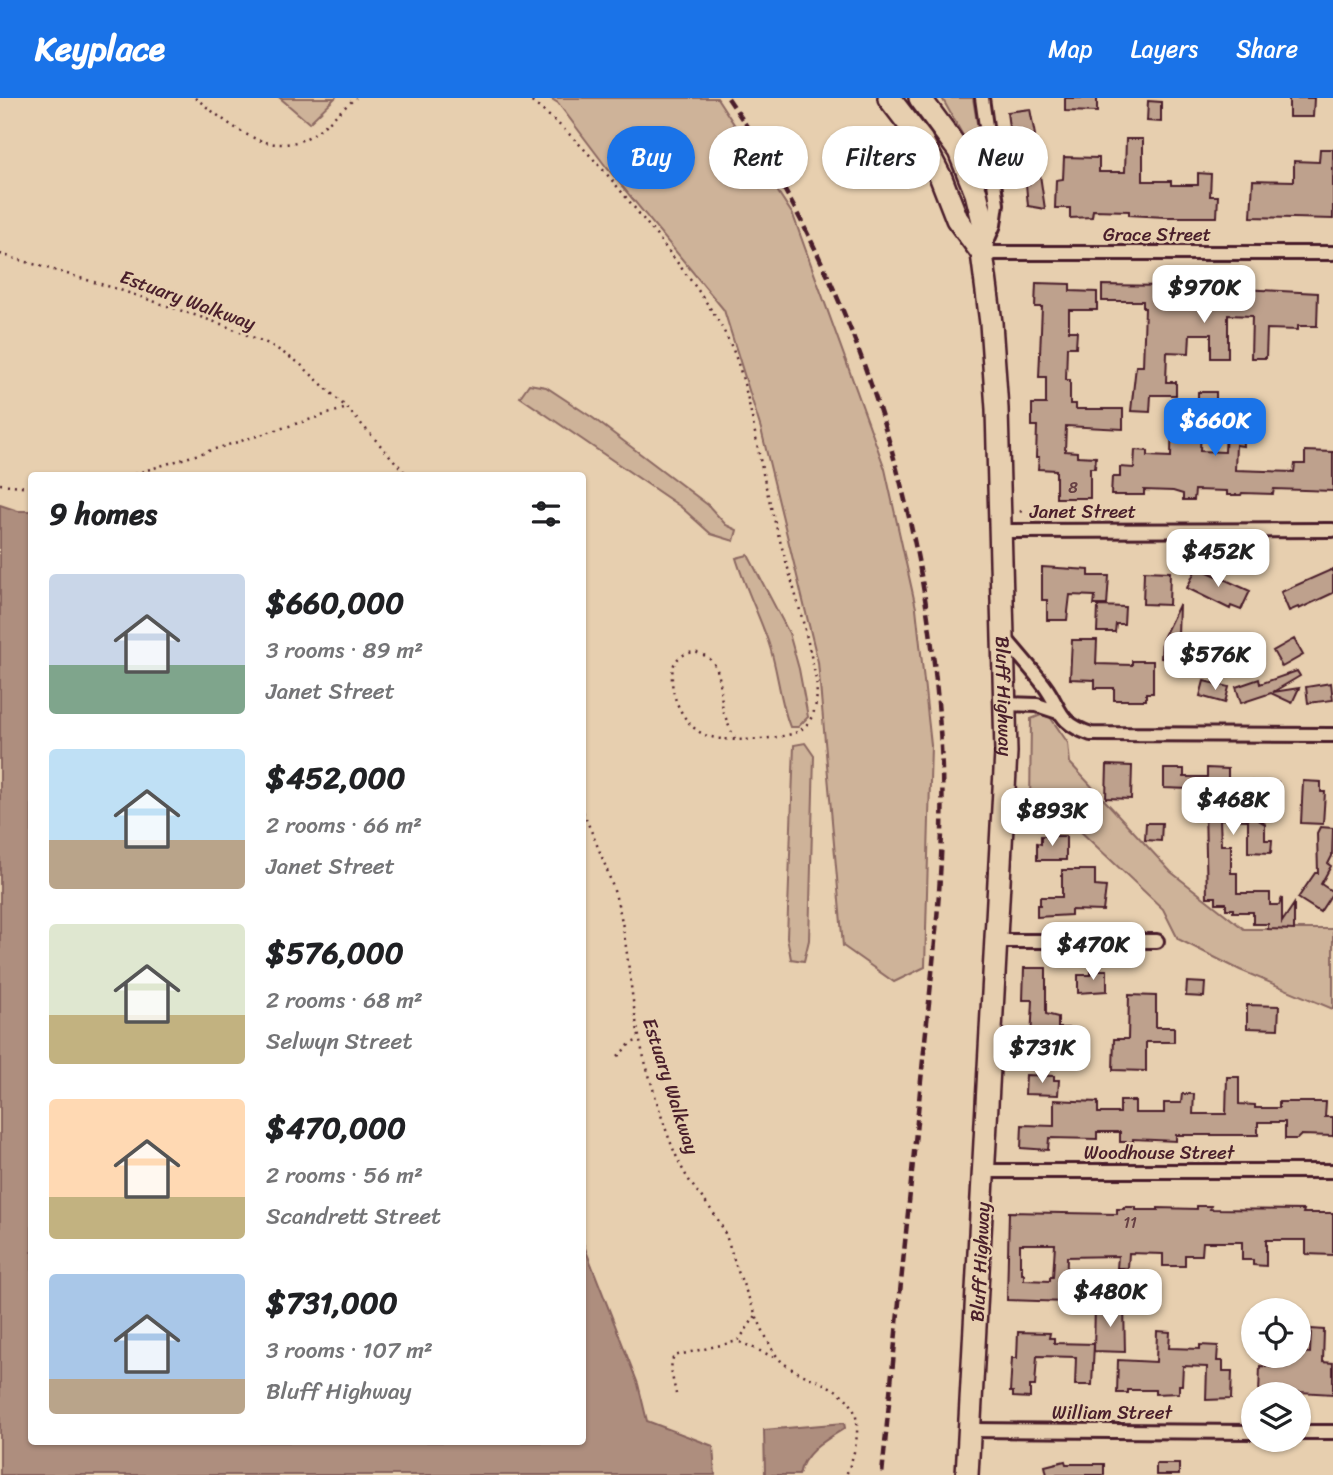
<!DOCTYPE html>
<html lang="en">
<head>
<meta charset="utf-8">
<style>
  :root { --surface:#fff; --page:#f6f6f6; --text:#202124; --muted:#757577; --accent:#1a73e8 }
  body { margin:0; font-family:Sriracha,sans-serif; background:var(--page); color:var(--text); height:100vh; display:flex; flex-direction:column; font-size:26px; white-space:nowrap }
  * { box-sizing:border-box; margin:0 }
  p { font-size:23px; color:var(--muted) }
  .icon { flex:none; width:38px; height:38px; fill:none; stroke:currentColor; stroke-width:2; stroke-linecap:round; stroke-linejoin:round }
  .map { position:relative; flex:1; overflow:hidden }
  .panel { position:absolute; left:28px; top:374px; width:558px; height:973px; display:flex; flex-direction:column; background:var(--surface); border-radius:7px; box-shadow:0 2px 5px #0004 }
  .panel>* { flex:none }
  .top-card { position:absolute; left:607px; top:28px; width:620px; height:63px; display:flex; gap:14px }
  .fabs { position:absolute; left:1241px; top:1200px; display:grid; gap:14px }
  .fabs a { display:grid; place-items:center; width:70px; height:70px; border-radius:50%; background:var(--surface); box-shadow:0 2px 5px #0004; font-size:35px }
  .price { position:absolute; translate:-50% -60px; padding:0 16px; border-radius:14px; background:#fff; color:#222; font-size:23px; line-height:46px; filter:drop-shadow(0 2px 4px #0008) }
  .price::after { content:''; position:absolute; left:50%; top:42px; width:21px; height:16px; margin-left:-10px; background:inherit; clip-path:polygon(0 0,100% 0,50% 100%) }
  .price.current { background:var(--accent); color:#fff }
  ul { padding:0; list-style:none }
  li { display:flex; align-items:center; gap:21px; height:175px; padding:0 21px }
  li span { display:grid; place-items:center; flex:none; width:196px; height:140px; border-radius:7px; color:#555 }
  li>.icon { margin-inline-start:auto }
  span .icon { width:84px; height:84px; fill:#fffc; stroke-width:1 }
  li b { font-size:30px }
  h2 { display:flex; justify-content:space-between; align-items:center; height:84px; padding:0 21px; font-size:30px }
  .pill { padding:0 24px; border-radius:32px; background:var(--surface); box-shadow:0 2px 5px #0004; font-size:24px; line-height:63px }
  .pill.current { background:var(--accent); color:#fff }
  header { display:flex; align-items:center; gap:42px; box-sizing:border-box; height:98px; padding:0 35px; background:var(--accent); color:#fff }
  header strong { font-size:33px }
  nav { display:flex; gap:38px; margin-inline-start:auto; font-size:24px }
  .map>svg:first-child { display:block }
  .green { fill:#ceb399; stroke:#8c6962; stroke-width:2 }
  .water { fill:#ae8e7e; stroke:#86625d; stroke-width:2 }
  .building { fill:#bea18d; stroke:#4a1f2b; stroke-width:2; fill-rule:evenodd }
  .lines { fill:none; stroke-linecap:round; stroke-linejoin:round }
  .street-casing { stroke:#4a1f2b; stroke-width:18 }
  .highway-casing { stroke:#4a1f2b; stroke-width:26 }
  .path { stroke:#4a1f2b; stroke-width:2.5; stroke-dasharray:2 5; stroke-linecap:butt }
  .street { stroke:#e7cfaf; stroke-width:12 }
  .highway { stroke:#e7cfaf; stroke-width:21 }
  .rail { stroke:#4a1f2b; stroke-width:4.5; stroke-dasharray:10 5; stroke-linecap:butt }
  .labels { text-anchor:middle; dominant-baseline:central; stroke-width:5; stroke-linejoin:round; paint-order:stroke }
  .number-label { font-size:16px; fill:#674044 }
  .street-label { font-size:19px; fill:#4a1f2b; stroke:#e7cfaf }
</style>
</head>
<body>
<header>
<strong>Keyplace</strong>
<nav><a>Map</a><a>Layers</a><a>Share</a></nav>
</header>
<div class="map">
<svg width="1333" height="1377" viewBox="0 0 1333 1377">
  <rect width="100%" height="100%" fill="#e7cfaf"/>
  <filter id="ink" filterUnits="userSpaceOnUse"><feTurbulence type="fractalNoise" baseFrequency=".0143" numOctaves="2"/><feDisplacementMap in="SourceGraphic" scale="14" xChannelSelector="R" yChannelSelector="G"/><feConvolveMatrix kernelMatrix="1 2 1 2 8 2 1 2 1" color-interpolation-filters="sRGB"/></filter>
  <g filter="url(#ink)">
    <path class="green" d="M280,0h55l-26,25z
      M550,0h167l76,117 92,254 31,139 15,137 -6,222 -31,15 -51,-36 -25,-284 -57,-233 -37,-119 -117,-142 -49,-65z
      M942,0h31l11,68h-4z
      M529,286l17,3 47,31 115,87 18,20 11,5 -3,11 -23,-7 -30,-27 -161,-110z
      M748,457l41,78 10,36 9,48 -10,10h-8c-11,-28 -12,-58 -22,-86 -10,-28 -23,-54 -32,-83z
      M1041,617l9,2 18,26 2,20 101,109 73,57h89v80l-93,-39 -62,-31 -15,-30 -102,-96 -31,-3 1,-91z
      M805,645l9,13 -5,184 -5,21 -13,-2 -4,-22 7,-192z"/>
    <path class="water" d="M0,407l18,6h14v931h551v-199l55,141 9,37 66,25 2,29h-715z
      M844,1325l1,5c-18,11 -42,24 -46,47h-34l-1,-45z"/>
    <path class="building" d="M1065,0h32v14l-32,-1z
      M1289,0h25l-1,19h-24z
      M1148,3l13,1v20l-14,-1z
      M1030,11l5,26 -14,1v-3l-11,2 -3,-23z
      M1126,41h17v42h28v4h27v-12l13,1 -1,22h8l-1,21h-52l-36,-2v-4l-36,-1 -1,7 -22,1v-10h-15l1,-28 7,-1 1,-22 35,1v14h26z
      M1320,51h13v70l-82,-2 2,-37 41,1v-20l25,1z
      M1030,70h9l6,41 -17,-3 -2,-22h3z
      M1036,185l34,1v7l27,1v18h-28v21h8l-1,16h-9l-1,33h4v24h6v5h47v20l-57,-3 -1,25 12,1v4l19,1 -1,11h-5v30h-34v-28l-18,-1 1,-12h-3l1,-31h-5v-22h14v-27h-7l3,-70h-7z
      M1102,187l66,1v3l48,2v-3l26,1 76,4 -1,33h-19v4l-31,-1 -1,29h-15l1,-42 -24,-1v43h-17v-24h-21l-1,19 -22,-1 -1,30h10v13h-25l-1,17 -19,-1 5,-45h7l2,-58h-2v-7h-41z
      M1198,294h18v10l25,1 2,43 -7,-1 -1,25 59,2 1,-8h10v-13l28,1v39l-59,-2 -1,5 -31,-1 -1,2h-14v-4l-32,-1 -1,10h-11v-6l-10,-3 -29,-1v5h-33l1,-18h8v-10l14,1 1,-18 13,1v5l23,1 1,-56h26zM1201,329l25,1 -1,24 -25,-1z
      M1042,469l47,3v6h20l-2,29h-13l1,-9 -25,-1 -3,25h-20v-20h-5z
      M1197,469l53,24 -9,19 -10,-4 -1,3 -43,-21z
      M1333,471v24l-34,16 -1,-2 -9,4 -8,-19z
      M1144,473l26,1 -1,33 -26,-1z
      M1179,507l-1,30 24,12 3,-6 11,5 -10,20 -31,-15v8l-14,-1 1,-18z
      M1098,508l27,1 -1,17h-8l-1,8h-18z
      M1294,541l9,16 -21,12 -9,-16z
      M1072,542h25l-1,24 36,1v-4h21v32h-7v7h-32v-12h-19v-8l-25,-1z
      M1239,543l20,11 -8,15 -20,-11z
      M1297,573l3,5 -27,16 26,-4 -7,15 -21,-10 -30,10 -5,-16 23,-8 1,5z
      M1204,583l25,6 -4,16 -25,-7z
      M1331,585l2,17 -25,3 -2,-16z
      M1107,667l25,1 -1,33 -25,-1z
      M1207,670l21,1v11l50,2 -1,25h-11l-1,14h-5l5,3v16h7l-1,13 -23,-1v-32l-28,-1 1,26h10v28h6v20h33v12h9l3,-7v24l12,-18v26l-26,-1v-5h-15v-12h-20v-3h-7v-6h-10v-6h-9l-2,-87 -17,-1 1,-20 -25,-1v-19h20v8h23z
      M1303,683l18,1v10h4l-2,32 -22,-1z
      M1146,725h16l-1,18 -16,-1z
      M1320,729l13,1 -1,28 -4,8 3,2 -10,18 12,8 -13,20 -22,-14 17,-25h3l-1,-40z
      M1041,738h25v24h-29v-17l4,1z
      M1062,772h33v16l11,1 -3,24 -32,-1v5l-34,2v-12h3v-8h22z
      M1024,870h22v46l12,3v11h11l-3,28h-20v-16h-15l2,-40h-10z
      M1091,872h16v21l-29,2v-18h13z
      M1187,884l18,1 -1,14 -18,-1z
      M1129,897l27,1v31h18v15h-28v29l-33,-1 1,-31h14z
      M1247,907l32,1 -1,23 -31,-1z
      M1026,977l28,1v4h5l-1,15 -33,-1z
      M1227,979h12v27l16,1v3h24v-6h47l-1,15h8v19l-32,-1 -4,4h-12v-17h-27v13h-82v6l-43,-2v3h-13v-10h-23v7l-48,-1 -1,12 -27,-2 1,-23 32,1v-26l44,2v11h22v-12h15v12h29v-10h17l1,-9h12l-1,20h33z
      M1197,1108h14l-1,3 94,1 -1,3h30v42l-27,-1v-14h-40v26l-13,-1v-5h-11v-18h-39l-1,13h-17v11h-22v-12l-34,-1 -1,15h-11l1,-12 -51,1 -1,45 -59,-2 2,-88 108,2v-5h7v-2h12v3h22v-2l39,1zM1020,1146h35l-2,33h-3v4l-26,-1v-6h-2v-8h-2z
      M1095,1207h29l1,47 -31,-1z
      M1311,1231l13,1 -1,32 10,1v31l-34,-2v2h-40l1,-28 27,1v-11h11v-4l12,1z
      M1157,1233l13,1 -1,16 31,1v-4l18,1 -1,15h6v10h9l-1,28 -25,1 1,-33 -24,-1 -1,19h-3v8l-24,1v-4h-27v3h-11l1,-33 38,2z
      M1018,1234l32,1 -1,5h5v5l40,1 -2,41h-17l1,-28 -39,-1 -2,30h-5v12l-17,-1v-5h-3l2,-34h5z
      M1065,1363l1,3h38v11h-57l-2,-9z
      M1156,1366h23v11h-23z"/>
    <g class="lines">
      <g class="street-casing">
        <path id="street" d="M982,0l15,106 -3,21 -12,28h351
          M1000,433l333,-1
          M1005,540c13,16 27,31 39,47 18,24 12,37 47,49l242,1
          M1005,606l32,1 21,7
          M996,843h161
          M984,1073h349
          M971,1332l282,2
          M1298,1334h35"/>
      </g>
      <g class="highway-casing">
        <g id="highway">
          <path d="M889,0l33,43 19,37 16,41 25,34"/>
          <path id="s1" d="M920,0l39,53 17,42 7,28 -1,32 9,70 6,86 9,343 -39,723"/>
        </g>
      </g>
      <path class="path" d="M195,0c33,24 71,63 115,38 17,-10 30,-26 46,-38
        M526,0c55,39 96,94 137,146 26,34 53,67 70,106 19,48 23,100 36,149 12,50 29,98 40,148 5,23 14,51 1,73 -3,5 -9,11 -15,13 -21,7 -76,11 -94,0 -20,-12 -33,-42 -28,-65 1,-6 6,-12 13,-14 5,-2 10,-2 15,0 23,8 18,36 22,55 3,11 7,20 12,30
        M0,156l114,34 107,36 50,21 28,18 48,45 61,68
        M128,378l219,-68
        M0,386l32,3
        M1020,414l3,-2
        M583,714c15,35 32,73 39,110 9,49 10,98 25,146 10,34 22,79 40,109 11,18 27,33 36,52 7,15 10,30 16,45 7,17 30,76 41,86 25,24 74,22 77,64 1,17 -4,35 -11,51
        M618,958l13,-13 9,-3
        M740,1244l38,17
        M676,1296c-2,-12 -8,-27 -2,-38l64,-15 19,-27"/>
      <use href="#street" class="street"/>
      <use href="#highway" class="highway"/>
      <path class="rail" d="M728,0c134,196 206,435 214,672 3,100 -10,200 -20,300 -13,135 -27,270 -40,405"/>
    </g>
  </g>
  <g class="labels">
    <g class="number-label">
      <text x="1073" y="389">8</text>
      <text x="1130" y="1124">11</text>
    </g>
    <g class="street-label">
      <text x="1157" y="136">Grace Street</text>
      <text transform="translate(188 202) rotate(20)">Estuary Walkway</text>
      <text x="1083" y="413">Janet Street</text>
      <text stroke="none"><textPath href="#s1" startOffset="616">Bluff Highway</textPath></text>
      <text transform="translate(671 988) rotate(72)">Estuary Walkway</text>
      <text x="1159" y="1054">Woodhouse Street</text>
      <text transform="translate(980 1164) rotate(-87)">Bluff Highway</text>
      <text x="1112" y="1314">William Street</text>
    </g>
  </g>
</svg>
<div class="fabs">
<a><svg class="icon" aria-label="locate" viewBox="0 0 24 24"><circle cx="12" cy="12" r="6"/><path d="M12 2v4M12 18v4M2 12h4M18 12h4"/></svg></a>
<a><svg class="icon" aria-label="layers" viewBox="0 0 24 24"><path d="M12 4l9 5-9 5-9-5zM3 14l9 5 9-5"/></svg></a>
</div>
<b class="price" style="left:1204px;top:227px">$970K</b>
<b class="price current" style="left:1215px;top:360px">$660K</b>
<b class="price" style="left:1218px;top:491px">$452K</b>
<b class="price" style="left:1215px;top:594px">$576K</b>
<b class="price" style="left:1233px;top:739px">$468K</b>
<b class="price" style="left:1052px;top:750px">$893K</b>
<b class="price" style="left:1093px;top:884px">$470K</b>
<b class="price" style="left:1042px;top:987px">$731K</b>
<b class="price" style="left:1110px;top:1231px">$480K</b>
<div class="top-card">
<a class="pill current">Buy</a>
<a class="pill">Rent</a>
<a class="pill">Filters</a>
<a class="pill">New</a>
</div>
<section class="panel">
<h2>9 homes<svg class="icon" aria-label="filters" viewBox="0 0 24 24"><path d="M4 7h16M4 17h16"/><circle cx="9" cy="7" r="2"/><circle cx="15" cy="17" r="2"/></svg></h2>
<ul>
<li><span style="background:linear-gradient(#c9d6e8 65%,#7fa58c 0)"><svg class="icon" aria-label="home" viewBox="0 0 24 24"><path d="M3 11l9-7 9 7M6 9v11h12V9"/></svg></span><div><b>$660,000</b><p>3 rooms · 89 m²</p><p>Janet Street</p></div></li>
<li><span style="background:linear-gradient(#bfe0f5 65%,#b9a48a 0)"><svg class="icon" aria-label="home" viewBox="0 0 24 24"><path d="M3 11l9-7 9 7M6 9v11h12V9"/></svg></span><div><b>$452,000</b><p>2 rooms · 66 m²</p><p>Janet Street</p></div></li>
<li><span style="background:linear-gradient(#dfe7d0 65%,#c2b280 0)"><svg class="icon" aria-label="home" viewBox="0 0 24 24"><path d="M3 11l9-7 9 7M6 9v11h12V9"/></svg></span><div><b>$576,000</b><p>2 rooms · 68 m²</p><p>Selwyn Street</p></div></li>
<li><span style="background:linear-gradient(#ffd9b3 70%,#c2b280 0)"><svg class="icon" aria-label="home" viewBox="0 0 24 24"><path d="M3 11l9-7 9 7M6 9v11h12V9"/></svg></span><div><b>$470,000</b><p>2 rooms · 56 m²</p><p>Scandrett Street</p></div></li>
<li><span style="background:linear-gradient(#a9c7e8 75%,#b9a48a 0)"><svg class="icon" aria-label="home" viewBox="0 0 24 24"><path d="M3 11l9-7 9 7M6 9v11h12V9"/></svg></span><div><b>$731,000</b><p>3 rooms · 107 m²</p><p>Bluff Highway</p></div></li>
</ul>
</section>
</div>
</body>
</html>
